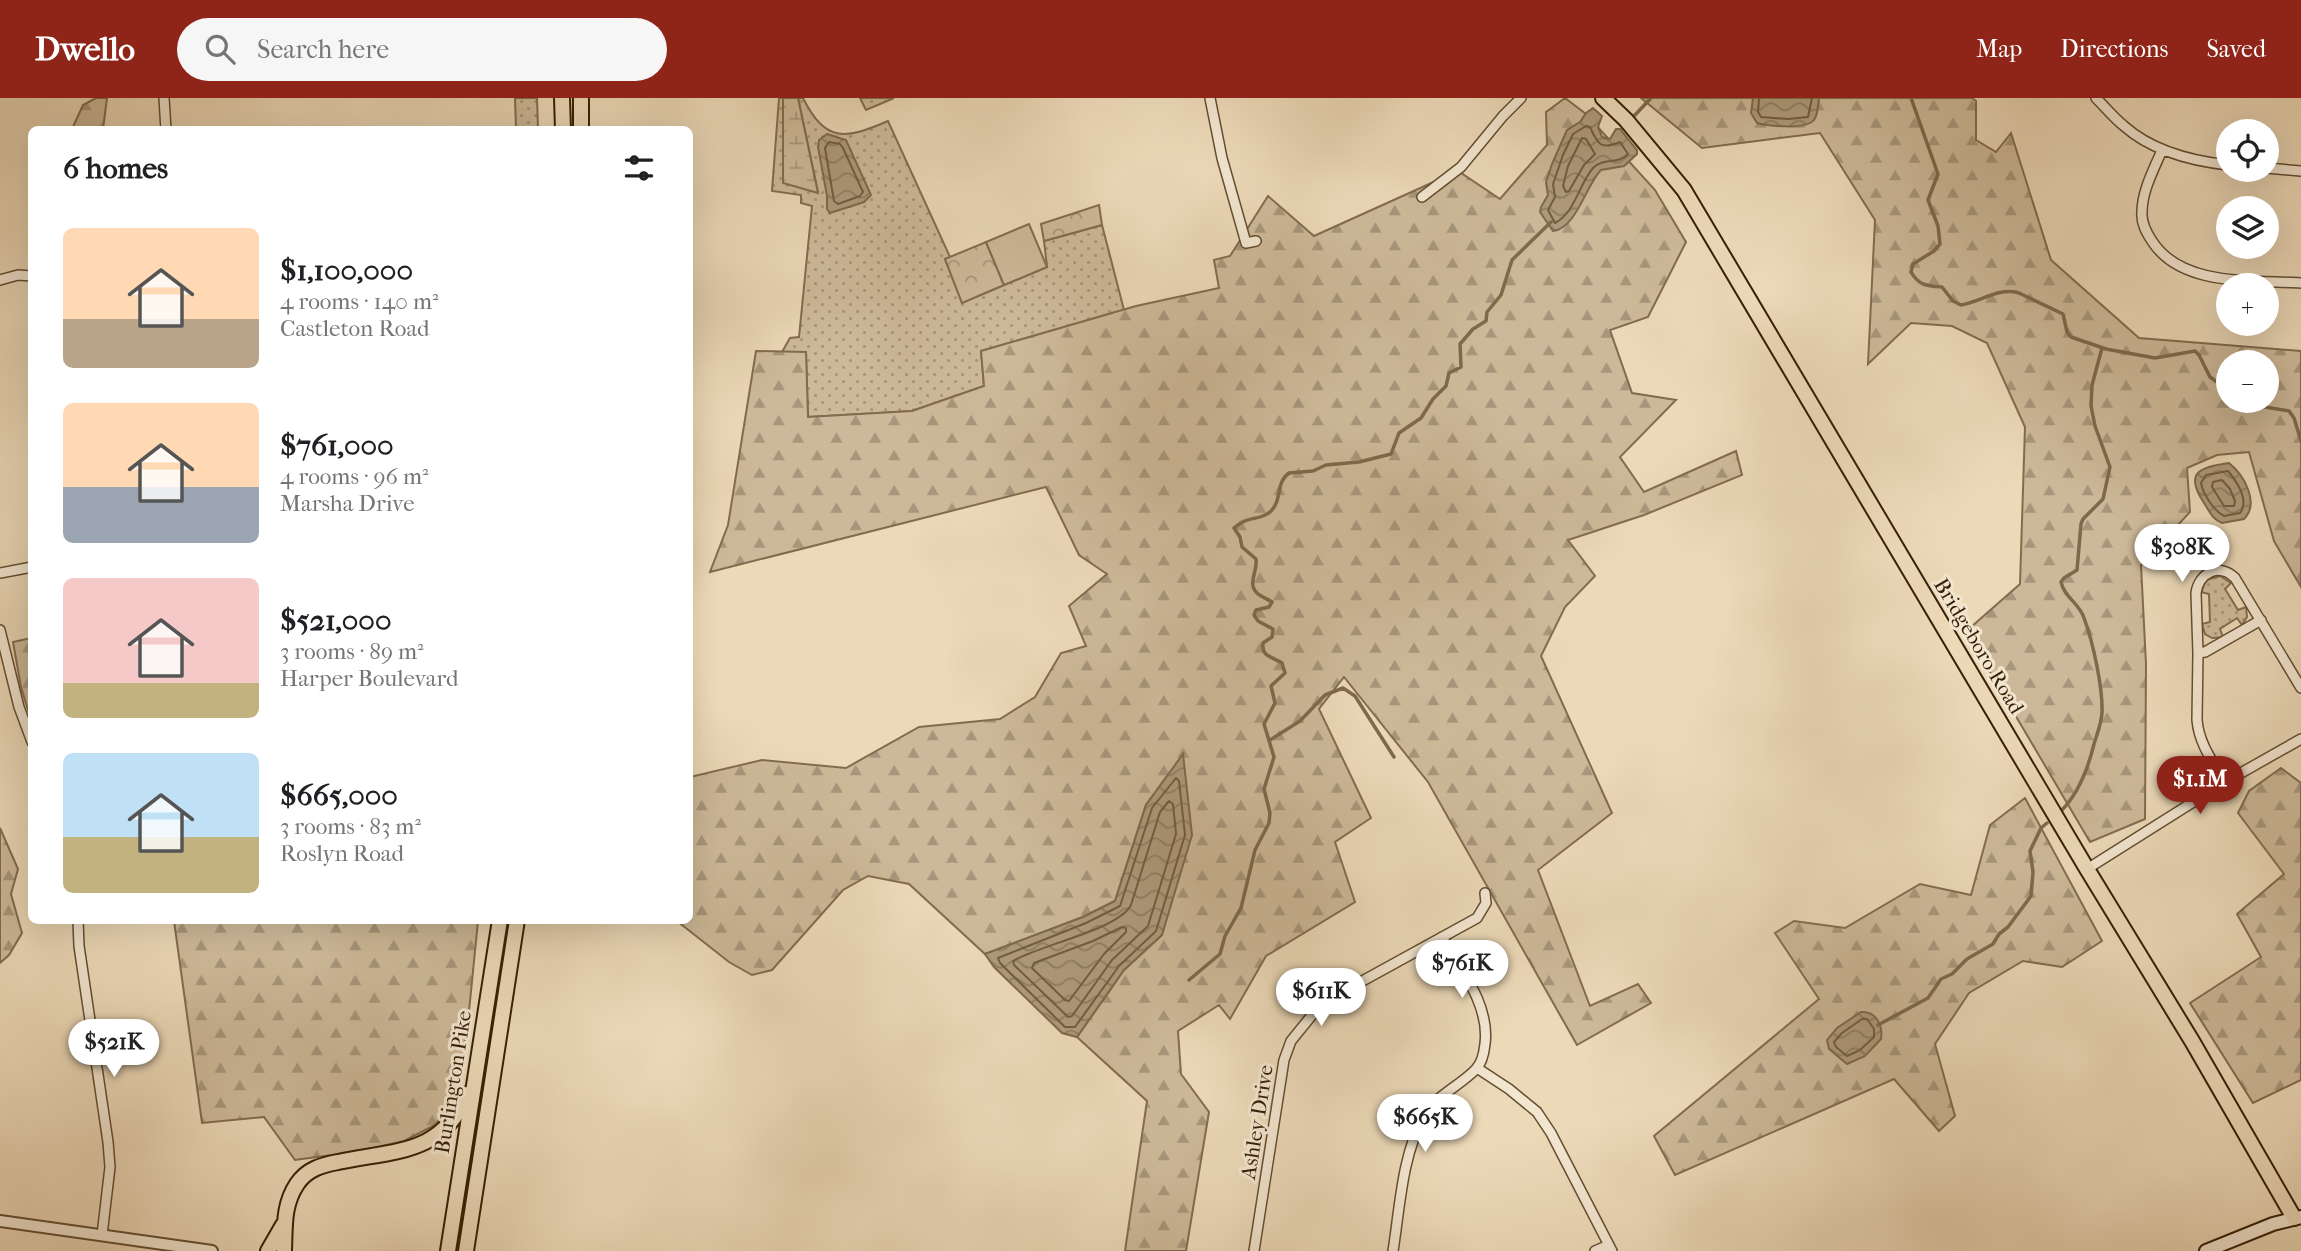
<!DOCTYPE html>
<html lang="en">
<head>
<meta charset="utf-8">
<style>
  :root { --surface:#fff; --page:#f6f6f6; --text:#202124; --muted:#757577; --accent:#8f2418 }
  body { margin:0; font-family:"IM FELL French Canon",serif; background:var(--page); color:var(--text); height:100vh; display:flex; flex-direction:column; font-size:26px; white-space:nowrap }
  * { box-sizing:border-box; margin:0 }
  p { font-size:23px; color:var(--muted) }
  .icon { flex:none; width:38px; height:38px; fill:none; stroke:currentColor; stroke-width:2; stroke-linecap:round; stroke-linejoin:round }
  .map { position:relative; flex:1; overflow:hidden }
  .sheet { position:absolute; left:28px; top:28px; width:665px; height:798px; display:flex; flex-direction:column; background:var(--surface); border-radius:10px; box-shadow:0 7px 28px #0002 }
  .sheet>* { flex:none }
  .fabs { position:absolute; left:2216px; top:21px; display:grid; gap:14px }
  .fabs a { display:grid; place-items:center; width:63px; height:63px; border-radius:50%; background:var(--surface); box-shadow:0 7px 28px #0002; font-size:35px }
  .price { position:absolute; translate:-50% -60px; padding:0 16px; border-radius:24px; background:#fff; color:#222; font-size:23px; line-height:46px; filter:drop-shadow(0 2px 4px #0008) }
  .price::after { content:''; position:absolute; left:50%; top:42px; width:21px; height:16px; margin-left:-10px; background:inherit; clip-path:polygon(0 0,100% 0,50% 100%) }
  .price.current { background:var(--accent); color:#fff }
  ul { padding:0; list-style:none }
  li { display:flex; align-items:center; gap:21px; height:175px; padding:0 35px }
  li span { display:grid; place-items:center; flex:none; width:196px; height:140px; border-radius:10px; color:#555 }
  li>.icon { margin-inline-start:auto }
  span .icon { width:84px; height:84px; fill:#fffc; stroke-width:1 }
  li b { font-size:30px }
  h2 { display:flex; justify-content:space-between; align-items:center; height:84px; padding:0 35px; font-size:30px }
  header { display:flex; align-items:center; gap:42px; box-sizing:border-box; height:98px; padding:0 35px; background:var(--accent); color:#fff }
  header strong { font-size:33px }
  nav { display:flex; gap:38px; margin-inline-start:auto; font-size:24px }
  .search { width:490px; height:63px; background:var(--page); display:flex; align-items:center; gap:18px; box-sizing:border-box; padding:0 24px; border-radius:38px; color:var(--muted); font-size:26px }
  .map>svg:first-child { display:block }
  .grass { fill:url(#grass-dots); stroke:#826c4e; stroke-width:2 }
  .forest { fill:url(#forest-firs); stroke:#826c4e; stroke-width:2; fill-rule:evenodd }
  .wetland { fill:url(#wetland-marsh); stroke:#826c4e; stroke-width:2 }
  .park { fill:url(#park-crowns); stroke:#826c4e; stroke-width:2 }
  .garden { fill:#cdb999; stroke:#826c4e; stroke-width:2 }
  .water { fill:url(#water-waves); stroke:#7e694b; stroke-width:2 }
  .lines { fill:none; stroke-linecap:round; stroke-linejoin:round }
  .shore { stroke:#725c40; stroke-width:2 }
  .stream { stroke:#7e694b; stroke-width:3.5 }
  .minor-casing { stroke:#644e31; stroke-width:12 }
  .tertiary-casing { stroke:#644e31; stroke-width:14 }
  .secondary-casing { stroke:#361f04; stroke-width:16 }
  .primary-casing { stroke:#361f04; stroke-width:18 }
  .trunk-casing { stroke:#361f04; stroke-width:18 }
  .minor { stroke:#f3e6d1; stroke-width:9 }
  .tertiary { stroke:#f3e6d1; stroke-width:10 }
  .secondary { stroke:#f3e6d1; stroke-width:12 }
  .primary { stroke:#ecd9b8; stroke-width:14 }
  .trunk { stroke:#ecd9b8; stroke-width:14 }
  .labels { text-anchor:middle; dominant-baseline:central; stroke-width:6; stroke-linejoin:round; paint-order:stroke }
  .street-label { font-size:21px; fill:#361f04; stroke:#f3e6d1 }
</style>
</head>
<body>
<header>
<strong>Dwello</strong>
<div class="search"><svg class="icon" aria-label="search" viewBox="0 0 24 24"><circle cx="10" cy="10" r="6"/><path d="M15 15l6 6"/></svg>Search here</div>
<nav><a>Map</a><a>Directions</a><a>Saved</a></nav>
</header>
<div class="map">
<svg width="2301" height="1153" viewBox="0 0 2301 1153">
  <defs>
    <pattern id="grass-dots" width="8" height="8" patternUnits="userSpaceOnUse" patternTransform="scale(1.75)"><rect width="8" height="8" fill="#cdb999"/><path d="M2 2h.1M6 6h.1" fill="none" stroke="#a7967b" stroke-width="1.8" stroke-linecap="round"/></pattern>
    <pattern id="forest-firs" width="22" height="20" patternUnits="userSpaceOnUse" patternTransform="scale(1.75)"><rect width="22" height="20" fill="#cdb999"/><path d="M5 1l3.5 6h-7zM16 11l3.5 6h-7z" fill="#a7967b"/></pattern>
    <pattern id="wetland-marsh" width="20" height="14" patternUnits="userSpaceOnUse" patternTransform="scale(1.75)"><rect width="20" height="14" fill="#cdb999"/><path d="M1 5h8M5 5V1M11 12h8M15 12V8" fill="none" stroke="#a7967b"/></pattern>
    <pattern id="park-crowns" width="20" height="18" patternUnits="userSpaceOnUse" patternTransform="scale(1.75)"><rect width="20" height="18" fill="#cdb999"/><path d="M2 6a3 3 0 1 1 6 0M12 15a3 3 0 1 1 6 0" fill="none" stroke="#a7967b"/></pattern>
    <pattern id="water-waves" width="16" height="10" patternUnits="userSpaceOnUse" patternTransform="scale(1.75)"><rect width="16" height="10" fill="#ae9a7b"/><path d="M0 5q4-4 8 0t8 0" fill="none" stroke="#8e7d63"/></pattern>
  </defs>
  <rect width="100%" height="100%" fill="#ecd9b8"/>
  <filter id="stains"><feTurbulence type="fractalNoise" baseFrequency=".00286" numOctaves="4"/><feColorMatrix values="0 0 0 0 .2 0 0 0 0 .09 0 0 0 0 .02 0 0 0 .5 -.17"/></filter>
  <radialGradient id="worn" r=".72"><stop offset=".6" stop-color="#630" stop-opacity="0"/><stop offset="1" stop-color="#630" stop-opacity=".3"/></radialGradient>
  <path class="grass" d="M515,0h22l1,31h-22z
    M779,0h4l35,94 -20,-94h5c23,46 43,41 85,23l62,136 -5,2 17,44 85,-36 -3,-26 58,-16 22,85 -143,41 3,35 -72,25 -104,6 -2,-65h-24l8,-14 9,-1 13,-131 -11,-3v-8l-29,-4z
    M860,0h34l-28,12z
    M2220,478l11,7 -6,6 13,21 8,-3 1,10 -5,8 -5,-7 -17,11 3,8 -11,1 -7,-4 -3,-10 8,-2 -1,-28 -8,-2 5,-12z"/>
  <path class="forest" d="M96,0h11l-4,31h-31l11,-24z
    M1565,0l21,16 69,76 31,52 -38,75 -38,13 22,63 44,7 -56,57 24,35 92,-41 6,24 -98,40 -76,25 27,36 -30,31 -24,49 71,157 -74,57 52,136 48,-22 13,19 -74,42 -149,-263 -84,-105 -25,32 52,109 -36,24 20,60 -89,54 -36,63 -11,-14 -41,26 3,43 28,38 -23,139h-61l22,-150 -70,-64 47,-67 38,-35 21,-180 -37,50 -31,96 -32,16 -98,37 -76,-70 -41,-8 -25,14 -71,80 -20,5 -23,-13 -52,-41 13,-1v-143l72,-17 84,8 73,-41 81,-8 35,-22 26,-44 25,-7 -17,-40 38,-32 -28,-19 -33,-68 -336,85 18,-47 28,-174 50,1 2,65 104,-6 72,-25 -3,-35 155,-45 83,-18 -5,-28 16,-4 38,-60 46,40 144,-65 42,28 47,-54 -1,-33z
    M1641,0h331l4,3v39l20,12 15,-19 40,127 88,78 162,13v236l-27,-46 -25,-89 -32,3 -30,13 3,44 -49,53 5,99 -1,155 -55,23 -119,-202 -1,-12 50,-44 5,-157 -38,-84 -35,-17 -41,-3 -43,41 7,-144 -55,-87 -118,15zM2228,264h38v39h-38z
    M31,540h1l-1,82 -10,-33 -8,-45z
    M2281,670l20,15v297l-48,23 -63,-100 71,-46 -24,-43 47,-40 -46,-61 11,-22z
    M2025,700l77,143 -40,26 -39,-6 -54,32 -34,51 20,72 -16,15 -45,-52 -219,96 -21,-39 165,-137 -44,-66 19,-12 51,7 75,-44 51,11 19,-70z
    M0,730l18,41 -7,25 11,39 -13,22 -9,8z
    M174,823h304l-10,100 -12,75 -21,29 -31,16 -50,11 -59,8 -31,-43 -62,6z"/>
  <path class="wetland" d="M783,0h15l20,95 -35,-10z"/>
  <path class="park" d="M1099,107l3,20 -58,16 -3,-17z
    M986,144l18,43 -42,18 -17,-44z"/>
  <path class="garden" d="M1029,126l18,43 -43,18 -18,-43z"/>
  <path class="water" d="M1753,0h66c-1,7 -1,17 -5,22 -8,10 -46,6 -57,3l-6,-10z
    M1593,10l9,8 -4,11 4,10 8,2 6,-10h4l17,21v4l-13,12 -23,4c-15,15 -25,59 -48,61l-13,-19 1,-5 7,-12 -2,-13 6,-18 15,-34 13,-8 6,-9z
    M827,36l19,6 25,55 -7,7 -34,11 -3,-4v-13l-9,-49 1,-7z
    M2229,365c15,12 31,40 15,56l-22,4c-10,-4 -12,-11 -18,-20 -20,-30 -5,-36 25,-40z
    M1183,656l9,81 -30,100 -38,35 -47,67 -15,-4 -68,-66 -9,-13 98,-37 32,-16 31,-96z
    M1861,914c15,-1 22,13 20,27l-16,17 -18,8 -18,-15 -2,-9 10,-12z"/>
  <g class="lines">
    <path class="shore" d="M1759,0l-1,14 3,5 27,2 20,-2 4,-19
      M1586,28l4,1c8,18 11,23 30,15l8,12c-10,11 -24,3 -35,14 -14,16 -18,45 -38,55l-7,-13 7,-13 -2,-13 10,-29 10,-21z
      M1582,40l4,1 9,15 -11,11 -15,26 -3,1 -3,-6 5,-20z
      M829,44l11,2 3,4 20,44 -3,4 -22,8 -4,-3 -9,-53z
      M2228,373c9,11 22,29 12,42l-16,3c-10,-5 -21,-22 -23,-33l5,-8z
      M2222,382l8,9 5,12 -1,5h-10l-12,-19 1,-5z
      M1176,680l3,3 6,54 -29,96 -37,35 -44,61h-10l-65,-64 -2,-5 88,-35 34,-17 32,-98z
      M1169,703l4,3 3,30 -28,92 -36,34 -40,56 -4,1 -54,-52 -1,-4c26,-16 105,-31 118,-56l29,-93z
      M1122,829l4,1v4l-22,22 -35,47 -4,-1 -33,-32 2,-5 59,-22z
      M1862,921h5l7,10v8l-14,13 -13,6 -11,-9 -2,-5 8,-9z"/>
    <path class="stream" d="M1911,0l27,76 -10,26 10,26 2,18 -6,7 -21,13 -2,8c8,14 17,14 31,15l11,14 8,4c20,-3 37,-18 58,-12l44,21 4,18 4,5 35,12 49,9 40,-7 4,4 11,22 18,13
      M1635,17l16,-17
      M2243,303l9,4 37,6 5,7 7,23
      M1270,642l30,-19 25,-26 18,-7 12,8 39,61
      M2061,713c18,-18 27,-42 33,-67 3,-10 7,-19 8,-31 1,-25 -9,-71 -18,-95 -4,-14 -20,-21 -23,-36l3,-4 13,-8 4,-46 2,-5 20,-20 7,-32 -15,-41 -4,-20 1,-21 10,-37
      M1189,882l31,-26 5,-18 16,-28 14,-58 14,-27 1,-10 -6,-24 10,-32 -10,-33 11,-21 -4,-17 14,-13 -3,-10c-9,-6 -21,-6 -19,-20l9,-6 1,-8 -15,-8 -4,-6 2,-5 13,-3 3,-5c-4,-3 -11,-5 -15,-9 -10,-9 1,-23 -1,-34l-14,-12 -2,-10 -6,-9c14,-13 26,-7 36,-16 13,-12 5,-29 19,-39l24,-2 13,-6 33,-3 32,-8 8,-21 22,-15 12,-19 13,-13 3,-13 12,-6 -1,-23 13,-15 13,-8 1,-9 14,-17 11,-35 39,-38
      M1878,927l50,-27 13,-19 11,-5 15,-15 26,-15 6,-10 9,-7 23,-31 2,-24 -3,-21 11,-23 6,-5"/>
    <g class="minor-casing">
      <path id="minor" d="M164,0l2,32
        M1210,0l12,60 24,85 10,-2
        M2096,0c9,9 18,20 28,28 28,25 68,35 104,39
        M2162,52c-8,19 -20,41 -20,62 -1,11 4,20 10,29 29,46 101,39 149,42
        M2266,70l35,3
        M1422,99l39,-30 42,-51 18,-18
        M0,182l18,-5 14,1
        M0,475l32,-6
        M0,532l19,77 13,35
        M2198,555l7,-1 56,-32
        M2225,684c-12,-20 -26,-38 -28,-62l1,-67 -2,-60c3,-20 23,-31 39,-15l66,110
        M2087,771l138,-87 76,-43
        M78,822l1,26 29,196 2,25 -8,68
        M1477,970l32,21 28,23 14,21 61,118
        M1254,1153l30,-191 7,-19 26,-32 29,-19 131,-72 9,-15 -1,-10
        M1393,1153c7,-44 9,-96 31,-135 12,-21 36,-30 52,-47 6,-6 8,-16 9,-25 5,-39 -24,-74 -43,-107
        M1595,1153l14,-6"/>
    </g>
    <g class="tertiary-casing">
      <path id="tertiary" d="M0,1123l212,30"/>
    </g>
    <g class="secondary-casing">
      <path id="secondary" d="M2206,1153l67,-27 28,-7"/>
    </g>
    <g class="primary-casing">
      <path id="primary" d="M1603,0l23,22 58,70 403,679 105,172 102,177"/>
    </g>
    <g class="trunk-casing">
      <path id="trunk" d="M562,0l1,32
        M581,0v32
        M268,1153l15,-26
        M284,1153c1,-24 -1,-46 13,-67 10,-15 25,-19 41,-22 57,-12 104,-7 129,-68
        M448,1153l52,-331
        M466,1153l51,-331"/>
    </g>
    <use href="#minor" class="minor"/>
    <use href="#tertiary" class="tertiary"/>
    <use href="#secondary" class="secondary"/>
    <use href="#primary" class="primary"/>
    <use href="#trunk" class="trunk"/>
  </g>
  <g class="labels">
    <g class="street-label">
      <text transform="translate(1979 548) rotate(59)">Bridgeboro Road</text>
      <text transform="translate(453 984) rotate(-81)">Burlington Pike</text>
      <text transform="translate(1257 1024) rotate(-81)">Ashley Drive</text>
    </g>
  </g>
  <rect width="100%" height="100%" filter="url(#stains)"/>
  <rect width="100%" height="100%" fill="url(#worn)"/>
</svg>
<div class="fabs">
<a><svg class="icon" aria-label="locate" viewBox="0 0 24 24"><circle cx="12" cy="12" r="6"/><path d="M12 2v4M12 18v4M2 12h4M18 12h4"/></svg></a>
<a><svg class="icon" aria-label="layers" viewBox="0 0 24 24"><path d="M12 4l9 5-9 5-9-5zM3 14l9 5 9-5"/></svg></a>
<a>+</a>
<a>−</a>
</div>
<b class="price" style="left:2182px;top:486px">$308K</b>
<b class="price current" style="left:2200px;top:718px">$1.1M</b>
<b class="price" style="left:1462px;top:902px">$761K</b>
<b class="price" style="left:1321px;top:930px">$611K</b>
<b class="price" style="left:114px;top:981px">$521K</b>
<b class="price" style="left:1425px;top:1056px">$665K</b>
<section class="sheet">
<h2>6 homes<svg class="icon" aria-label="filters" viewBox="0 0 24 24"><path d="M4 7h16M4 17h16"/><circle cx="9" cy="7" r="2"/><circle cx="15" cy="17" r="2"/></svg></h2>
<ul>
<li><span style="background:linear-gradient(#ffd9b3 65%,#b9a48a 0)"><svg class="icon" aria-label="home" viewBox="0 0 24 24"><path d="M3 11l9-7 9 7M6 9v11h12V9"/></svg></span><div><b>$1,100,000</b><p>4 rooms · 140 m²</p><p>Castleton Road</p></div></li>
<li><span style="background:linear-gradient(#ffd9b3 60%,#9aa5b1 0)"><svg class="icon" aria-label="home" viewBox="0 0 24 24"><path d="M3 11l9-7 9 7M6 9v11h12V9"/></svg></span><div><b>$761,000</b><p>4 rooms · 96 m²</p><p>Marsha Drive</p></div></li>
<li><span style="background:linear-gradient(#f6c9c9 75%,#c2b280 0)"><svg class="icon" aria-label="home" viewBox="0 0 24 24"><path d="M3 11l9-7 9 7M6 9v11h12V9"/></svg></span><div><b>$521,000</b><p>3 rooms · 89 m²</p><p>Harper Boulevard</p></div></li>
<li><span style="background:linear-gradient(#bfe0f5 60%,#c2b280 0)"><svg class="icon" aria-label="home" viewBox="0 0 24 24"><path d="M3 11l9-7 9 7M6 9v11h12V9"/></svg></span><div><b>$665,000</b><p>3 rooms · 83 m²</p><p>Roslyn Road</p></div></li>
</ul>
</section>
</div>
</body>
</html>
